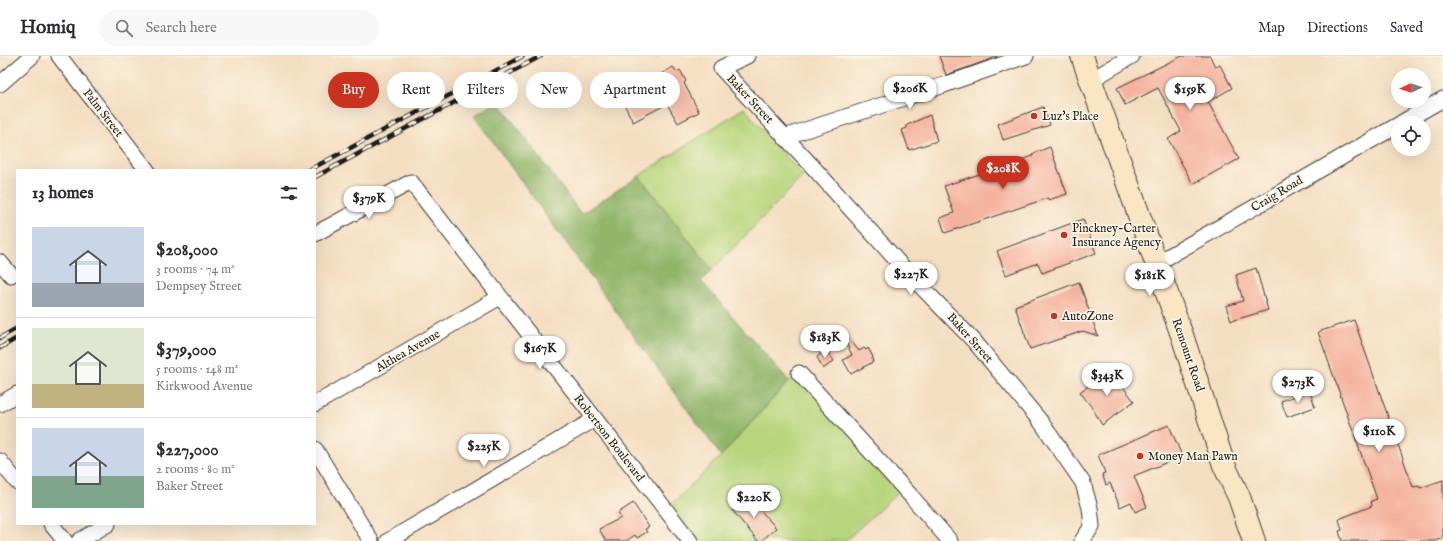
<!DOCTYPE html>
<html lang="en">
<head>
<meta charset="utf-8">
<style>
  :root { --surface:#fff; --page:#f7f7f7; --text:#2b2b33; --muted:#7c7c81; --line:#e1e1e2; --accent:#c8321e }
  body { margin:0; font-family:"IM FELL English",serif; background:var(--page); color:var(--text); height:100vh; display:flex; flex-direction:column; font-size:15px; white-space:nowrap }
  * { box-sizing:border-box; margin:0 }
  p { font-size:13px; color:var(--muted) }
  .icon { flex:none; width:22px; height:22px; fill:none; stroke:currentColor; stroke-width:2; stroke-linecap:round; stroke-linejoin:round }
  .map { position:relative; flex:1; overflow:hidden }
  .panel { position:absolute; left:16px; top:113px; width:300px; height:356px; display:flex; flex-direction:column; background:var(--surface); border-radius:0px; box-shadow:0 4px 16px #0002 }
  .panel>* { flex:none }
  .hud { position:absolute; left:328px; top:16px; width:380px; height:36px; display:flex; gap:8px }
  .needle { width:26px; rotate:266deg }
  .fabs { position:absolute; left:1391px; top:12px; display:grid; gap:8px }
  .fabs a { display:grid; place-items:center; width:40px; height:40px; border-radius:50%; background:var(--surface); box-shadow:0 4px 16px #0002; font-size:20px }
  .price { position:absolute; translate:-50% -34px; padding:0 9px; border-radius:14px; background:#fff; color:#222; font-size:13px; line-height:26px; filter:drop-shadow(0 1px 2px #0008) }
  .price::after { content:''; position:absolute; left:50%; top:24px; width:12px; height:9px; margin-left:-6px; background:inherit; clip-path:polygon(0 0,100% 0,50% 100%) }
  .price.selected { background:var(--accent); color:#fff }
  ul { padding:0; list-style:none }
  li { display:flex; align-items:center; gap:12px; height:100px; padding:0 16px }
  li+li { border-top:1px solid var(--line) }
  li span { display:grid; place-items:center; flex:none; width:112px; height:80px; border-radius:0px; color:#555 }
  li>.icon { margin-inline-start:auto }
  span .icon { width:48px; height:48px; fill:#fffc; stroke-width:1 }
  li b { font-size:17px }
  h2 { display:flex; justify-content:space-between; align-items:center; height:48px; padding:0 16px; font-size:17px }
  .chip { padding:0 14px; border-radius:18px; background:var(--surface); box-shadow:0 4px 16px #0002; font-size:14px; line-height:36px }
  .chip.selected { background:var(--accent); color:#fff }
  header { display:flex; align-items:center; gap:24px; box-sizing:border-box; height:56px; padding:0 20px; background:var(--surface); border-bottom:1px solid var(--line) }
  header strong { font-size:19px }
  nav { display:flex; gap:22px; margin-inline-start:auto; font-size:14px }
  .search { width:280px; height:36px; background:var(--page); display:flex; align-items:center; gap:10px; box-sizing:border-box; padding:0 14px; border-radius:22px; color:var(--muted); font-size:15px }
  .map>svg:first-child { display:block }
  .green { fill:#b7d57b; stroke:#6a784c }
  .forest { fill:#91b66b; stroke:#566944 }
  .building { fill:#f4b29e }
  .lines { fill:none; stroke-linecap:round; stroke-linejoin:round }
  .minor-casing { stroke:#3c3935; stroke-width:17 }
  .secondary-casing { stroke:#3c3935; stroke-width:24 }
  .minor { stroke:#fff; stroke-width:15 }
  .secondary { stroke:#fbe6c4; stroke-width:22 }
  .rail-casing { stroke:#1c1c1c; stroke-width:4.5 }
  .rail { stroke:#fcf5e5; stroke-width:3; stroke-dasharray:9; stroke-linecap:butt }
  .poi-dot { fill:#c8321e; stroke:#fcf5e5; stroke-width:1.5 }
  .labels { text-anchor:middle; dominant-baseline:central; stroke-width:3.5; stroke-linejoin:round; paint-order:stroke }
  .street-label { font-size:12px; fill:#1c1c1c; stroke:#fcf5e5 }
  .poi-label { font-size:12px; fill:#1c1c1c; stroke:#fcf5e5; text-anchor:start }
</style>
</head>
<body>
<header>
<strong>Homiq</strong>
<div class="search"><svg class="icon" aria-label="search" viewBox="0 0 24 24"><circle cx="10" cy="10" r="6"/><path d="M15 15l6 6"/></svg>Search here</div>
<nav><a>Map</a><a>Directions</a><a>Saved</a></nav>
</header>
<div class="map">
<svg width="1443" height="485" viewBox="0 0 1443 485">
  <rect width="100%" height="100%" fill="#fcf5e5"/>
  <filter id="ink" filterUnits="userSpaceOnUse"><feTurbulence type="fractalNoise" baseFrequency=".025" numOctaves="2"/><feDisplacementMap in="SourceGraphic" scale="8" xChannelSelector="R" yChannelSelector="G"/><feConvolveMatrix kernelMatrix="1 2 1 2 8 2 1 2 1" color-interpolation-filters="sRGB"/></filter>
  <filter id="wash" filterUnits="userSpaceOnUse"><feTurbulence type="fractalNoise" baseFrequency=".012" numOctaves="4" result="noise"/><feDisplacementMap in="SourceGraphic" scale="16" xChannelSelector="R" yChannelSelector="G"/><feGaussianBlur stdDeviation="0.9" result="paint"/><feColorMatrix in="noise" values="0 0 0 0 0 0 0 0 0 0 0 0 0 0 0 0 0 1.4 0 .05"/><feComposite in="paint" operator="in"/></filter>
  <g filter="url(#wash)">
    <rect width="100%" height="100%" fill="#f4dec1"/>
    <path class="green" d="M744,52l59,68 -91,94 -73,-94z
      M799,317l104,115 -58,53h-155l-24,-31 55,-54 68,-75z"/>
    <path class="forest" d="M498,45l83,113 58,-38 73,94 -11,11 88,100 -68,75 -247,-340z"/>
    <g id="blocks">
      <path class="building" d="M939,0h58v1l-51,18z
        M1182,0h28l5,11 5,-2 12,23 -24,14 31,57 -46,25 -25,-45 13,-8 -23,-43 -33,17 -8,-17z
        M673,11l4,5 3,-2 6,11 -2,2 15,29 -21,11 -11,-19 -34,18 -12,-24z
        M1043,51l7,18 -47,15 -5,-16z
        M930,59l7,26 -28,9 -7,-20 5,-2v-3z
        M1050,91l17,47 -19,6v-2l-103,35 -5,-15 14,-5 -10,-27 89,-30 -1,-2z
        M1083,163l13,34 -54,20 -4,-10 -32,12 -9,-24z
        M1256,212l12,42 -37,11 -5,-15 17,-5 -7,-26z
        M1079,226l19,54 -15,-5 -53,18 -15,-43z
        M1354,264l59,167 6,-1 1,2 23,-8v59l-6,1v1h-95l-3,-10 3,-1 -3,-11 33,-13 -1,-5 6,-2 -59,-167z
        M846,279l13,16 5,-3 2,2 2,-2 5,9 -1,2 1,3 -22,12 -8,-14 9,-5 -9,-19z
        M826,294l8,11 -11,8 -6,-12z
        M1110,314l24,31 -32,24 -9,-16 -13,-17z
        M1310,335l5,16 -28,10 -6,-16z
        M1169,369l13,31 -48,20 13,31 -12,5 -4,-10 -11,5 -10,-24 -4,2 -4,-11 3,-1 -7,-18z
        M748,440l28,32 -15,13h-3l-26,-31z
        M633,447l16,24 -4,2 2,3 -10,6 -2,-3 -9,6h-20l-7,-12 22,-11 -3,-5z"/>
    </g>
  </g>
  <g filter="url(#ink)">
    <use href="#blocks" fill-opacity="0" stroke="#3c3935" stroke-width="1"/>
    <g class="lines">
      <g class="minor-casing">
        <path id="minor" d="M59,0l88,114
          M747,0l-26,12 91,98 96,107 66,68 67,81 42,61 7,25 2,18 -10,15
          M1091,24l41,-24
          M0,28l32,-28
          M1401,67l42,-24
          M784,81l160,-52 82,-29
          M315,178l96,-52 279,359
          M0,206l11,13
          M1157,207l241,-138
          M799,317l112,123 39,45
          M0,348l17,-10
          M315,348l185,-107
          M315,393l56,92
          M0,405l17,21
          M51,468l14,17
          M79,485l29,-17
          M388,485l207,-122"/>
      </g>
      <g class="secondary-casing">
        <path id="secondary" d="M1082,0l101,282 41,127 15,32 15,44"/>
      </g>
      <use href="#minor" class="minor"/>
      <use href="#secondary" class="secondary"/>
      <g class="rail-casing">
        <path id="rail" d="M309,114l214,-114
          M315,121l226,-121
          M0,282l17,-10
          M0,292l17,-10"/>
      </g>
      <use href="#rail" class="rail"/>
    </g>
  </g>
  <g class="poi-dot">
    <circle cx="1034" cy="60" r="4"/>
    <circle cx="1064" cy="179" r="4"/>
    <circle cx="1054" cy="260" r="4"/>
    <circle cx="1140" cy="400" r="4"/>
  </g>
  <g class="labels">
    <g class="street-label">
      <text transform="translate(750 43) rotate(47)">Baker Street</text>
      <text transform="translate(103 57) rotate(52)">Palm Street</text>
      <text transform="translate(1277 138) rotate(-31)">Craig Road</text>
      <text transform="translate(970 282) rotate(48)">Baker Street</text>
      <text transform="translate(408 295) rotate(-30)">Althea Avenue</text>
      <text transform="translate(1188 299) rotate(71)">Remount Road</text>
      <text transform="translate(609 382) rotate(52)">Robertson Boulevard</text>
    </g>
    <g class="poi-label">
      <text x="1042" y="60">Luz's Place</text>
      <text x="1072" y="172">Pinckney-Carter<tspan x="1072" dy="14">Insurance Agency</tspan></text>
      <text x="1062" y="260">AutoZone</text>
      <text x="1148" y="400">Money Man Pawn</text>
    </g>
  </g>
</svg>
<div class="fabs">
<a><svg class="needle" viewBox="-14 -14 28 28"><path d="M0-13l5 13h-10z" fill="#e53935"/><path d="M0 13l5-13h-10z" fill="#7c7c81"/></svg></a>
<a><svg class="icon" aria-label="locate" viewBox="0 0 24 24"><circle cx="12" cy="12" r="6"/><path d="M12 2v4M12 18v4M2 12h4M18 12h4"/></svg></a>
</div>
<b class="price" style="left:910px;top:54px">$206K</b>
<b class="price" style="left:1190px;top:55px">$159K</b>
<b class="price selected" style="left:1003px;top:134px">$208K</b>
<b class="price" style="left:369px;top:164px">$379K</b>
<b class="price" style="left:911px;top:240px">$227K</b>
<b class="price" style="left:1150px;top:241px">$181K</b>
<b class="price" style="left:825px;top:303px">$183K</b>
<b class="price" style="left:540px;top:314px">$167K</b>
<b class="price" style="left:1107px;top:341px">$343K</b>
<b class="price" style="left:1298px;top:348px">$273K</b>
<b class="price" style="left:1379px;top:397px">$110K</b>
<b class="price" style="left:484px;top:412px">$225K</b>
<b class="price" style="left:754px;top:463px">$220K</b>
<div class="hud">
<a class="chip selected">Buy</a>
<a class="chip">Rent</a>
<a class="chip">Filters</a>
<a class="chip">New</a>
<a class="chip">Apartment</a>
</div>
<section class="panel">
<h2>13 homes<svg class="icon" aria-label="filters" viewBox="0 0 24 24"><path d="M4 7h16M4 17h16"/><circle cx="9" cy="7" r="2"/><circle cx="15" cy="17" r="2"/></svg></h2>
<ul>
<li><span style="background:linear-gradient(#c9d6e8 70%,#9aa5b1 0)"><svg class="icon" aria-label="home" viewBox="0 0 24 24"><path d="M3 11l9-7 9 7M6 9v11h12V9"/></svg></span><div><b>$208,000</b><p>3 rooms · 74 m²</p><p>Dempsey Street</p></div></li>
<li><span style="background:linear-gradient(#dfe7d0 70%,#c2b280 0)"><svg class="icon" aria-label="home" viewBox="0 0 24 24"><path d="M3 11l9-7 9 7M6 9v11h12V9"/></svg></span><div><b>$379,000</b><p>5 rooms · 148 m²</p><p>Kirkwood Avenue</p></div></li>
<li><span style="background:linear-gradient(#c9d6e8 60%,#7fa58c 0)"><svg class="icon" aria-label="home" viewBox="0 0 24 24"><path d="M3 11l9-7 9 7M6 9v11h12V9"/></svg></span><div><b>$227,000</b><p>2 rooms · 80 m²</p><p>Baker Street</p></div></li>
</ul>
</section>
</div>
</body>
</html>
